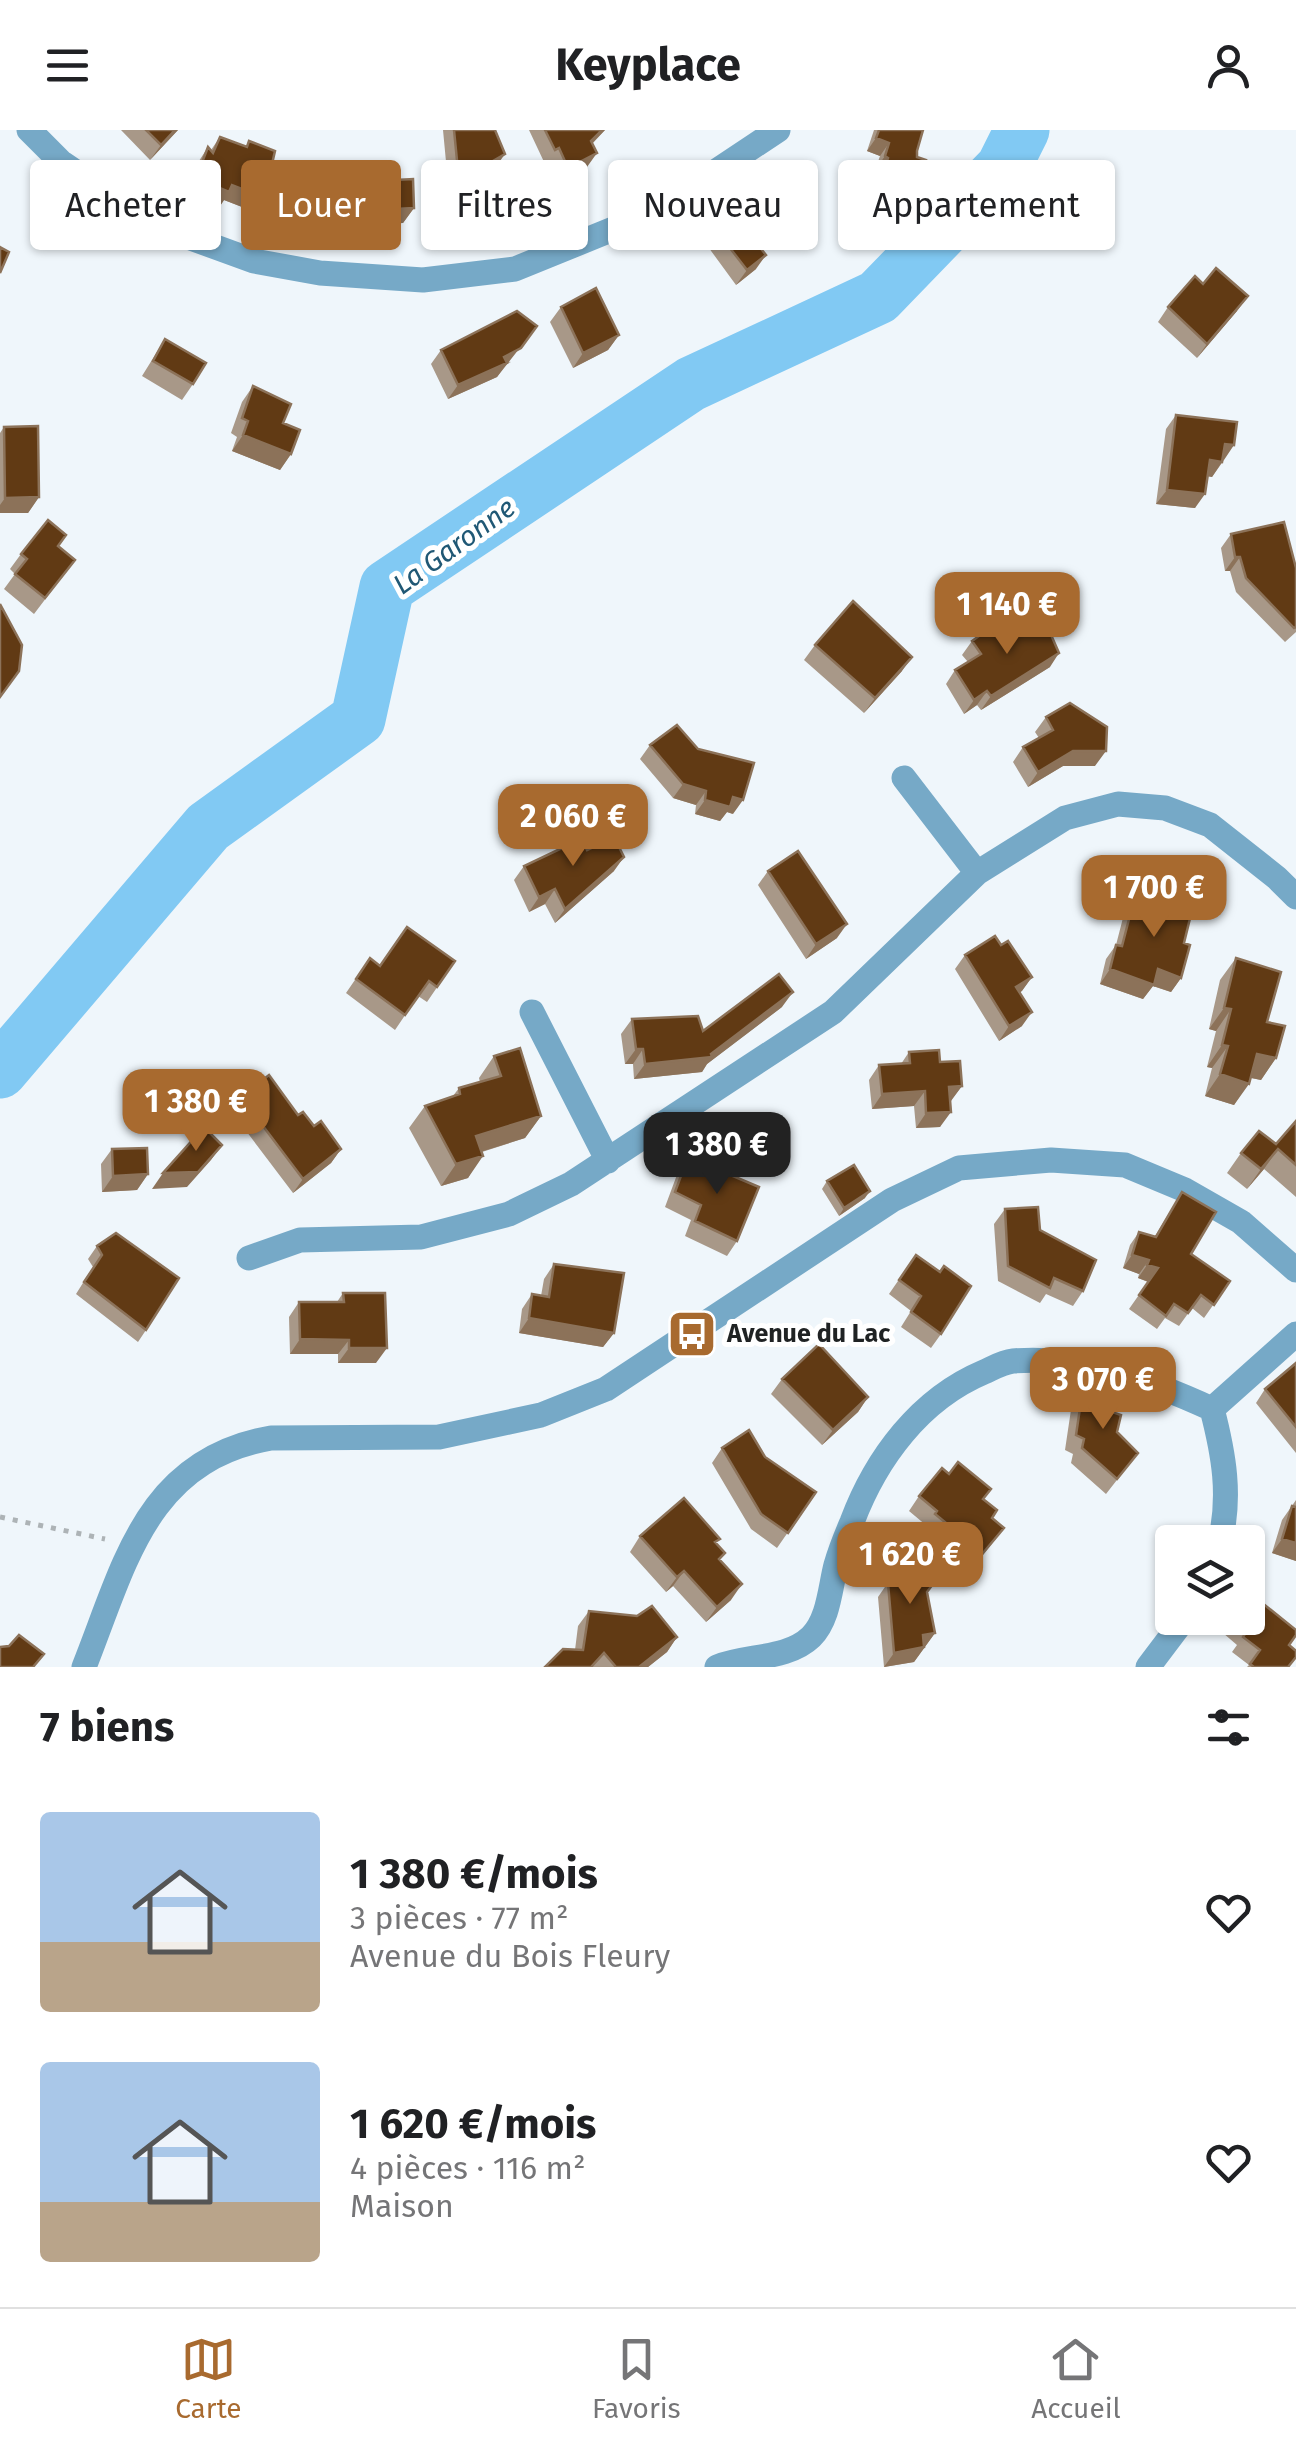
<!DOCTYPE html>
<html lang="fr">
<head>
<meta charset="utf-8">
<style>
  :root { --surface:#fff; --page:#f6f6f6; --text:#202124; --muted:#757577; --line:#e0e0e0; --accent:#a86a2f }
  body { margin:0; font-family:"Fira Sans",sans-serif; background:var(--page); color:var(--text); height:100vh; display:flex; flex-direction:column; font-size:38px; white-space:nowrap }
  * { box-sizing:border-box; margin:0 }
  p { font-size:32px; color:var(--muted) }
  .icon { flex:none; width:55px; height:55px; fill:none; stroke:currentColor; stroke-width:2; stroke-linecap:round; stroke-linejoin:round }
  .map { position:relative; height:1537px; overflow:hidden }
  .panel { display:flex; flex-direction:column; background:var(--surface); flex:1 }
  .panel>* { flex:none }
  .top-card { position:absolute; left:30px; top:30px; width:1238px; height:90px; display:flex; gap:20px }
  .controls { position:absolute; left:1155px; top:1395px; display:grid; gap:20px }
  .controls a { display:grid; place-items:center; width:110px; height:110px; border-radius:10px; background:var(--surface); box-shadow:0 2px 8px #0004; font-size:50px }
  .price { position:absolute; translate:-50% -85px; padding:0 22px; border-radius:20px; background:var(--accent); color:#fff; font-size:32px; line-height:65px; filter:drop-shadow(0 2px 5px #0008) }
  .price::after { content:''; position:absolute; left:50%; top:60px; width:30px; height:22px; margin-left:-15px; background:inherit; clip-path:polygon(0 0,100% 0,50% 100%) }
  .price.on { background:#222; color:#fff }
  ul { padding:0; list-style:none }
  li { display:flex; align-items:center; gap:30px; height:250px; padding:0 40px }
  li span { display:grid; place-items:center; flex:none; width:280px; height:200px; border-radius:10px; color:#555 }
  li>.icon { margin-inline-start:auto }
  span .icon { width:120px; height:120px; fill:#fffc; stroke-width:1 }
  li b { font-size:42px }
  h2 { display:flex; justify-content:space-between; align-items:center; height:120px; padding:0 40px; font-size:42px }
  .pill { padding:0 35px; border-radius:10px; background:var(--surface); box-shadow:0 2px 8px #0004; font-size:35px; line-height:90px }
  .pill.on { background:var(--accent); color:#fff }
  header { display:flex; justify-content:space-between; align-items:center; height:130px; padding:0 40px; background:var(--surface); font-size:45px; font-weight:700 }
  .dock { display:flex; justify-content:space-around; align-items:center; height:140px; border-top:2px solid var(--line); background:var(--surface); font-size:28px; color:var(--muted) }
  .dock a { display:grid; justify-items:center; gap:5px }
  .dock .on { color:var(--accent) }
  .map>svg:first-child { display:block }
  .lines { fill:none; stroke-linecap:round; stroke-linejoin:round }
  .river { stroke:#81c9f3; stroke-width:55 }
  .path { stroke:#adb3b6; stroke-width:5; stroke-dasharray:5 8; stroke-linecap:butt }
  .minor { stroke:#76a9c7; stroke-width:25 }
  .wall { fill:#a89888 }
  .shaded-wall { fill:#8c7259 }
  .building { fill:#613a14; stroke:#8c7259; stroke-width:2.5 }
  .labels { text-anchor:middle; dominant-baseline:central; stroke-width:10; stroke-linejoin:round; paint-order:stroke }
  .poi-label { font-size:25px; font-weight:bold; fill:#1f2223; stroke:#fff; text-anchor:start }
  .water-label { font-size:28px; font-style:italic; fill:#205875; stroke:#fff }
</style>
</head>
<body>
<header><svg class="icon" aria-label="menu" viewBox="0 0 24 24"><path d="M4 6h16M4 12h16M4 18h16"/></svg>Keyplace<svg class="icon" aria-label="person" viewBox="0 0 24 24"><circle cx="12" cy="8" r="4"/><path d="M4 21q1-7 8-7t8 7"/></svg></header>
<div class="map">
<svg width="1296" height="1537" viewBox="0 0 1296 1537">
  <rect width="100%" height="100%" fill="#eff6fb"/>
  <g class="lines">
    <path class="river" d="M0,941l208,-244 150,-108 29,-132 304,-203 187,-87 125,-129 19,-38"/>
    <path class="path" d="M0,1387l105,22"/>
    <path class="minor" d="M29,0l32,32 59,40 68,35 66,24 66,12 103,7 92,-11 140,-57 123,-82
      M904,648l73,95
      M532,882l76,149
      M249,1128l51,-18 121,-3 88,-23 62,-30 262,-172 144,-139 88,-55 53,-14 47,4 45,17 67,53 19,19
      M1212,1279l84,-75
      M84,1537c41,-103 62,-207 187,-229l168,-1 102,-22 65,-26 286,-189 67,-32 92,-8 74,5 60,25 56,32 55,48
      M717,1537c29,-12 70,-7 94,-30 18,-18 19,-49 25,-72 4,-14 10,-29 16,-43 24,-64 68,-123 132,-150 9,-4 19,-10 29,-11 68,-6 138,20 199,48 12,46 19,87 8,133
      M1148,1537l37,-49"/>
  </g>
  <path class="wall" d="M121,0h57l-28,30z
    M443,0h52v38l-13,8 7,56 -10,14 -7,1 -10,-23 -10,1z
    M529,0h76l-13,14 -5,23 -28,15 -10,-20 -4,2z
    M874,0h49l-6,21v38l-9,13 -36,-11 7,-20 -4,-1 5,-14 -13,-5z
    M220,7l26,9 3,-5 16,57 -10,14 -31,-12 -4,6 -34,-14 13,-31 9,-14 3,3z
    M339,53l75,25 -11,15 -77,4 -1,-21z
    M781,75l-17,29 -9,6 1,29 -20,16 -30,-41 7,-10 -2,-4 10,-14z
    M1203,154l34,27 -40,47 -39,-36 10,-15z
    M561,177l58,28 -11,15 -35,18 -23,-46z
    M165,209l28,45 -11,16 -40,-24z
    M441,220l70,12 -5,2 -9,13 -49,22 -17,-35z
    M253,256l30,37 8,31 -11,16 -48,-19 5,-14 -6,-4 11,-31z
    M1176,285l48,45 -12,17 -4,-1 -13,32 -39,-4 10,-75z
    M4,297l35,70 -11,16h-28v-80z
    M1231,404l65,34v64l-11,10 -49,-50 -6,-21h-5l-4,-23z
    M66,405l-8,12 17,13 -41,54 -30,-25 11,-15 -5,-5 11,-15z
    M1001,509l49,28 -69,43 -4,-5 -13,9 -18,-30 9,-14 13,-8 -6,-7 10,-14z
    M815,515l87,26 -38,42 -60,-53z
    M1046,587l49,49h-32l-35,21 -15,-25 10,-15 16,-9 -4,-6z
    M650,615l83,69 -6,-2 -7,9 -25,-7 1,-9 -23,-7 -33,-39z
    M587,720l27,21 -59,52 -10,-19 -16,8 -15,-32 10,-14z
    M768,741l69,67 -31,21 -48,-74z
    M1160,765l24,48 -3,35 -10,14 -18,-6 -10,13 -43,-15 6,-25 10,-14 9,-35 10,-14 20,6z
    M1001,815l31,32 -12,16 2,33 -23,15 -44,-72 10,-14z
    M370,828l10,8 75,-5 -28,41 -9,-6 -23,34 -49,-37z
    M1236,828l31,64 9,36 -15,22 -10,-2 -17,27 -29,-9 7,-28 -5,-1 9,-36 -7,-2 11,-49z
    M782,877l-75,57 -5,8 -68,7 -1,-15h-8l-4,-30 11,-15 71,12z
    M909,922l31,10 22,24 -12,15 -10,26 -24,1 -2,-22 -42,3 -3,-29 10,-15 22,-1z
    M494,926l47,60 -16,22 -43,14 -14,26 -27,8 -32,-58 16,-22 28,-10 6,-8 21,-6 -1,-4z
    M241,967l57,18 43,34 -10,14 -38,30 -62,-82z
    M1296,991v76l-32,-28 -17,20 -20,-16 14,-20 35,-9z
    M112,1019l36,25 -11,16 -35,2 -1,-28z
    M688,1027l49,84 -10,15 -42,-20 6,-16 -26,-13 13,-35z
    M827,1051l38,17 -26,18 -17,-27z
    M1182,1062l9,62 39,27 -26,37 -12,-10 -13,18 -14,-8 -8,11 -28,-20 19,-27 -10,-4 1,-4 -16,-6 7,-23 9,-13 16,4z
    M1005,1079l35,21 43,61 -10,15 -27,-12 -6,9 -42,-22 -4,-57z
    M97,1116l49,84 -8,12 -62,-48 17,-27 -5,-8z
    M916,1125l25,79 -10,14 -30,-21 10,-16 -22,-17z
    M554,1134l60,69 -11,14 -84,-14 3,-24 10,-15 9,2 3,-17z
    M343,1163l33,70h-38v-9h-48l-1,-37 10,-15h38z
    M1296,1233v90l-40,-50 9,-14z
    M782,1249l86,18 -10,15 -36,33 -51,-51z
    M1083,1258l29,24 5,20 21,21 -32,41 -35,-31 2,-9 -8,-4 7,-47z
    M722,1318l43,9 51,35 -39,56 -26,-19 -39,-66z
    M919,1366l65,3 8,19 12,10 -31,40 -48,-39 2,-3 -18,-15z
    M1296,1370v61l-24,-8 10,-33z
    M640,1406l76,8 9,9 -5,7 11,40 -25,22 -33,-36 -7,6 -36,-40z
    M905,1428l22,35 8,40 -21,29 -30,5 -6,-70z
    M589,1481l88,26 -10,15 -19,15h-103l30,-17 3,-24z
    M1233,1488l56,27v22h-42l2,-2 -17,-13 5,-7 -14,-12z"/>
  <path class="shaded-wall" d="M175,0h3l-28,30 11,-15z
    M602,0h3l-24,25 10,-14z
    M876,8l13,5 -9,13 -13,-5z
    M597,23l-10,14 -28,15 9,-14z
    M505,24l-10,14 -24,14 10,-14z
    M885,26l3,2 -9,13 -4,-1z
    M196,48l36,7 33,13 -10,14 -31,-12 -4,6 -34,-14z
    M881,48l36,11 -9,13 -36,-11z
    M414,78l-11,15 -77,4 10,-15z
    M472,80l-10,14 -10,1 10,-14z
    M774,89l-10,15 -23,17 10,-15z
    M489,102l-10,14 -7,1 10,-14z
    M766,125l-10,14 -20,16 11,-15z
    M1248,166l-11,15 -40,47 10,-14z
    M537,196l-40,51 -49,22 10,-14 46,-28z
    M619,205l-11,15 -35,18 10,-15z
    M243,305l48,19 -11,16 -48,-19z
    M1225,314l9,1 -10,15 -9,-1z
    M1210,330l12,2 -10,15 -12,-2z
    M1167,360l38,4 -10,14 -39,-4z
    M39,367l-11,16h-28v-8l5,-7z
    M1235,427h5l-10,14h-5z
    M1059,523l-9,14 -69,43 10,-14z
    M912,527l-10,14 -38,42 11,-15z
    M987,561l-10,14 -13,9 10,-14z
    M1073,621h33l-11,15h-32l-35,21 10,-15z
    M683,654l23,7 -10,14 -23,-7z
    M733,667l10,3 -10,14 -6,-2 -7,9 -25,-7 10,-14z
    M624,727l-10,14 -59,52 10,-14z
    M555,759l-10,15 -16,8 10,-15z
    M847,794l-10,14 -31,21 10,-15z
    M1110,839h48l23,9 -10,14 -18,-6 -10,13 -43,-15z
    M1032,847l-10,14 -17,10 11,-14z
    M793,862l-11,15 -75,57 -5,8 -68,7 11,-15 66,-10z
    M1224,878l7,1 -15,22 -7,-2z
    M1032,882l-10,14 -23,15 10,-15z
    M1222,915l6,1 -16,22 -5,-1z
    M636,919h7l-10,15h-8z
    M1257,924l19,4 -15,22 -19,-4z
    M1220,944l29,10 -15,21 -29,-9z
    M962,956l-11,15 -13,1 11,-15z
    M925,961l-11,15 -42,3 10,-15z
    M951,982l-11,15 -24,1 10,-15z
    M541,986l-16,22 -64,20 15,-22z
    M222,1015l-11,15 -24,27 -35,2 11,-16z
    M341,1019l-10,14 -38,30 10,-14z
    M1278,1019l-14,20 -17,20 14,-20z
    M483,1026l-15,22 -27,8 15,-22z
    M148,1044l-11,16 -35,2 11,-16z
    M870,1061l-5,7 -26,18 5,-8z
    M1132,1125l17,5 -10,14 -16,-6z
    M1147,1135l11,3 -9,14 -11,-4z
    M529,1188l85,15 -11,14 -84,-14z
    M300,1209l49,1 -11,14h-48z
    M349,1218h38l-11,15h-38z
    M868,1267l-10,15 -36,33 11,-15z
    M1282,1409l14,4v18l-24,-8z
    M684,1441l-11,15 -7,6 11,-15z
    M742,1454l-11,16 -25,22 11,-15z
    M935,1503l-21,29 -30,5 10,-14 29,-18z
    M677,1507l-10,15 -19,15h-9z"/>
  <path class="building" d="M146,0h29l-14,15z
    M454,0h41l10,24 -24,14 8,64 -7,1 -10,-23 -10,1z
    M545,0h57l-11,11 6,12 -29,15 -9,-20 -4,2z
    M879,0h44l-6,21v6l9,3 -9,29 -36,-11 7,-20 -3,-2 4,-13 -13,-5z
    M220,7l27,10 2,-6 26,10 -3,13 6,2 -13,32 -33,-13 -3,7 -33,-14 12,-31 5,6z
    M413,49l1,29 -78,4v-22l3,-1v-6z
    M764,52l17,23 -11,9 4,5 -23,17 15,19 -19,15 -31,-40 10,-7 -5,-7z
    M0,117l9,5 -9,21z
    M1216,138l32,28 -41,48 -39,-37 27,-31 8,8z
    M596,158l23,47 -36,18 -22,-46z
    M517,181l20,15 -16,22 -17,9 3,6 -49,22 -17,-35z
    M165,209l41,24 -13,21 -40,-23z
    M253,256l38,18 -8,19 17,7 -9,24 -48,-19 5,-14 -6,-3z
    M1176,285l61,7 -3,23 -9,-1 -3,18 -12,-2 -5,34 -38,-4z
    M38,296l1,71 -34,1 -1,-71z
    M48,390l18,15 -8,11 17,14 -30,38 -30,-24 12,-15 -6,-5z
    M1284,392l12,46v59l-2,1 -48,-50 -6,-21h-5l-4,-23z
    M853,471l59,56 -37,41 -60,-53z
    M0,474l22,41 -3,26 -19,26z
    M1041,482l18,41 -68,43 -4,-5 -13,9 -19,-30 26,-16 -9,-13 21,-15 8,13z
    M1070,573l37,24 -1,24h-33l-35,21 -15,-25 30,-17 -7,-13z
    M677,595l21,24 56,14 -11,37 -10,-3 -3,10 -25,-7 1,-9 -23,-7 -33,-39z
    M614,707l10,20 -59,52 -10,-20 -16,8 -15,-31 57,-27 6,11z
    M798,721l49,73 -31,20 -48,-73z
    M1160,765l33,11 -9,37 6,2 -9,33 -23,-9 -4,16 -44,-16 6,-24 6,1 13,-50 24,7z
    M407,797l48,34 -18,26 -8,-6 -24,34 -49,-36 14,-21 10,8z
    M995,806l6,9 7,-4 24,36 -16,10 16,25 -23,14 -44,-71z
    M1236,828l45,14 -14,50 18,4 -9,32 -19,-4 -8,30 -29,-10 8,-28 -6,-1 9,-36 -7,-1z
    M779,844l14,18 -82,62 1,3 -67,7 -2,-15h-7l-4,-30 66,-3 5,15z
    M520,918l21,68 -65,20 7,20 -27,8 -31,-58 35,-12 -1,-6 42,-12 -7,-20z
    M939,920l1,12 20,-1 2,25 -13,1 2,25 -25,1 -1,-22 -43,3 -3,-29 31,-2 -1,-11z
    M269,945l29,40 5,-3 11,14 7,-5 20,28 -38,30 -62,-82z
    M1296,991v44l-18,-16 -17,20 -20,-16 18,-22 17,13z
    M204,997l18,18 -24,27 -35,1z
    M147,1018l1,26 -35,2 -1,-27z
    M688,1027l71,30 -22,54 -42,-20 6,-16 -26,-13z
    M854,1035l16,26 -26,17 -17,-27z
    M1182,1062l34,20 -25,42 39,27 -16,24 -13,-10 -13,18 -14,-9 -8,12 -27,-21 19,-27 -11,-3 2,-5 -17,-5 7,-23 17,5z
    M1038,1077l2,23 56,30 -13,31 -29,-13 -4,10 -42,-22 -3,-57z
    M116,1103l63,45 -33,52 -62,-48 18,-27 -5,-9z
    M916,1125l24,17 4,-6 27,20 -30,48 -30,-22 10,-16 -22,-16z
    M554,1134l70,9 -10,60 -85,-15 3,-24 17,3z
    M343,1163h42l2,55h-38v-8l-49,-1 -1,-37h45z
    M819,1214l49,53 -35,33 -51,-51z
    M1296,1233v64l-31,-38z
    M1083,1258l33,5 -4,19 9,3 -4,17 21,21 -21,26 -35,-31 2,-9 -8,-4z
    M749,1300l16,27 51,35 -28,41 -27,-19 -39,-66z
    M958,1332l33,27 -8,10 14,11 -5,8 12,10 -21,25 -48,-39 2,-3 -18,-15 23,-28 7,6z
    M684,1368l36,41 -5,3 10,11 -6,6 23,25 -25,23 -33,-36 -7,6 -37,-41z
    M1292,1376l4,1v36l-14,-4z
    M905,1428l31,22 -9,12 8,41 -12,2 1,12 -30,6 -6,-70z
    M1251,1464l45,36v5l-7,10 7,6v6l-8,10h-34l-4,-3 10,-14 -17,-13 5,-8 -15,-11h15v-20z
    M652,1476l25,31 -38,30h-23l-12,-14 -13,14h-46l18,-18 20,1 6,-39 48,5z
    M19,1505l25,19 -11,13h-33v-20l9,-1z"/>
  <defs>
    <g id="bus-square" transform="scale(2.5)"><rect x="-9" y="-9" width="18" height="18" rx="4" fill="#a86a2f" stroke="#fff"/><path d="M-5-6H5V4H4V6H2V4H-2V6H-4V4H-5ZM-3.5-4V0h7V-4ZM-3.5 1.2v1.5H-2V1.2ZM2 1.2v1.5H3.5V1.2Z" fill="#fff"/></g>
  </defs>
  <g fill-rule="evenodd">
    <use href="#bus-square" x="692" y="1204"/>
  </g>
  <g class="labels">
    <g class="poi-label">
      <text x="727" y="1204">Avenue du Lac</text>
    </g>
    <g class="water-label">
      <text transform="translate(454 416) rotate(-36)">La Garonne</text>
    </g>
  </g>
</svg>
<div class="controls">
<a><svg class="icon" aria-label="layers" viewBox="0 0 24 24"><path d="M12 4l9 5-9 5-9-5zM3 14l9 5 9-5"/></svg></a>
</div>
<b class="price" style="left:1007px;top:527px">1 140 €</b>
<b class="price" style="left:573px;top:739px">2 060 €</b>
<b class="price" style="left:1154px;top:810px">1 700 €</b>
<b class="price" style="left:196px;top:1024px">1 380 €</b>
<b class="price on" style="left:717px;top:1067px">1 380 €</b>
<b class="price" style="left:1103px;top:1302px">3 070 €</b>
<b class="price" style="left:910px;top:1477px">1 620 €</b>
<div class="top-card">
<a class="pill">Acheter</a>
<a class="pill on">Louer</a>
<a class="pill">Filtres</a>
<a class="pill">Nouveau</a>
<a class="pill">Appartement</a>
</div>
</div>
<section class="panel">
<h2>7 biens<svg class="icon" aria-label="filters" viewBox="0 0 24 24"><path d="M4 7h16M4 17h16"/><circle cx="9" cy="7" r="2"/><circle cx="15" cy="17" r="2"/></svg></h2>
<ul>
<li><span style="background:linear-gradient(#a9c7e8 65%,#b9a48a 0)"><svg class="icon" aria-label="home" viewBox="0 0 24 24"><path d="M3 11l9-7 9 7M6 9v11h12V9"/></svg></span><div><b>1 380 €/mois</b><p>3 pièces · 77 m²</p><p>Avenue du Bois Fleury</p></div><svg class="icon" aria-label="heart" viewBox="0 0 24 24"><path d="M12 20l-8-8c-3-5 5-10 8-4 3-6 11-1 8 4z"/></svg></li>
<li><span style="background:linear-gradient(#a9c7e8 70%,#b9a48a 0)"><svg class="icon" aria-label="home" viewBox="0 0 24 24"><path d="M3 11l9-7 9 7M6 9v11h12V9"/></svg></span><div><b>1 620 €/mois</b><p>4 pièces · 116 m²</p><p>Maison</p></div><svg class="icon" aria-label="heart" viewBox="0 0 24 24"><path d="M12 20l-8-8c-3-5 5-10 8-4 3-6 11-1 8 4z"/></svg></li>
</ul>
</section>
<nav class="dock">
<a class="on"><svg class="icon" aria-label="map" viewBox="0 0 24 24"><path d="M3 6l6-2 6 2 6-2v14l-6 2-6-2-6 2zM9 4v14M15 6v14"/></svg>Carte</a>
<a><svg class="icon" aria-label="saved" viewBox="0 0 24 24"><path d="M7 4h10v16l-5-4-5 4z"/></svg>Favoris</a>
<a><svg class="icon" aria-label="home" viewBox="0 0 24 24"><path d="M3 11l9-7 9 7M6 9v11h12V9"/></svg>Accueil</a>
</nav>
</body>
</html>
